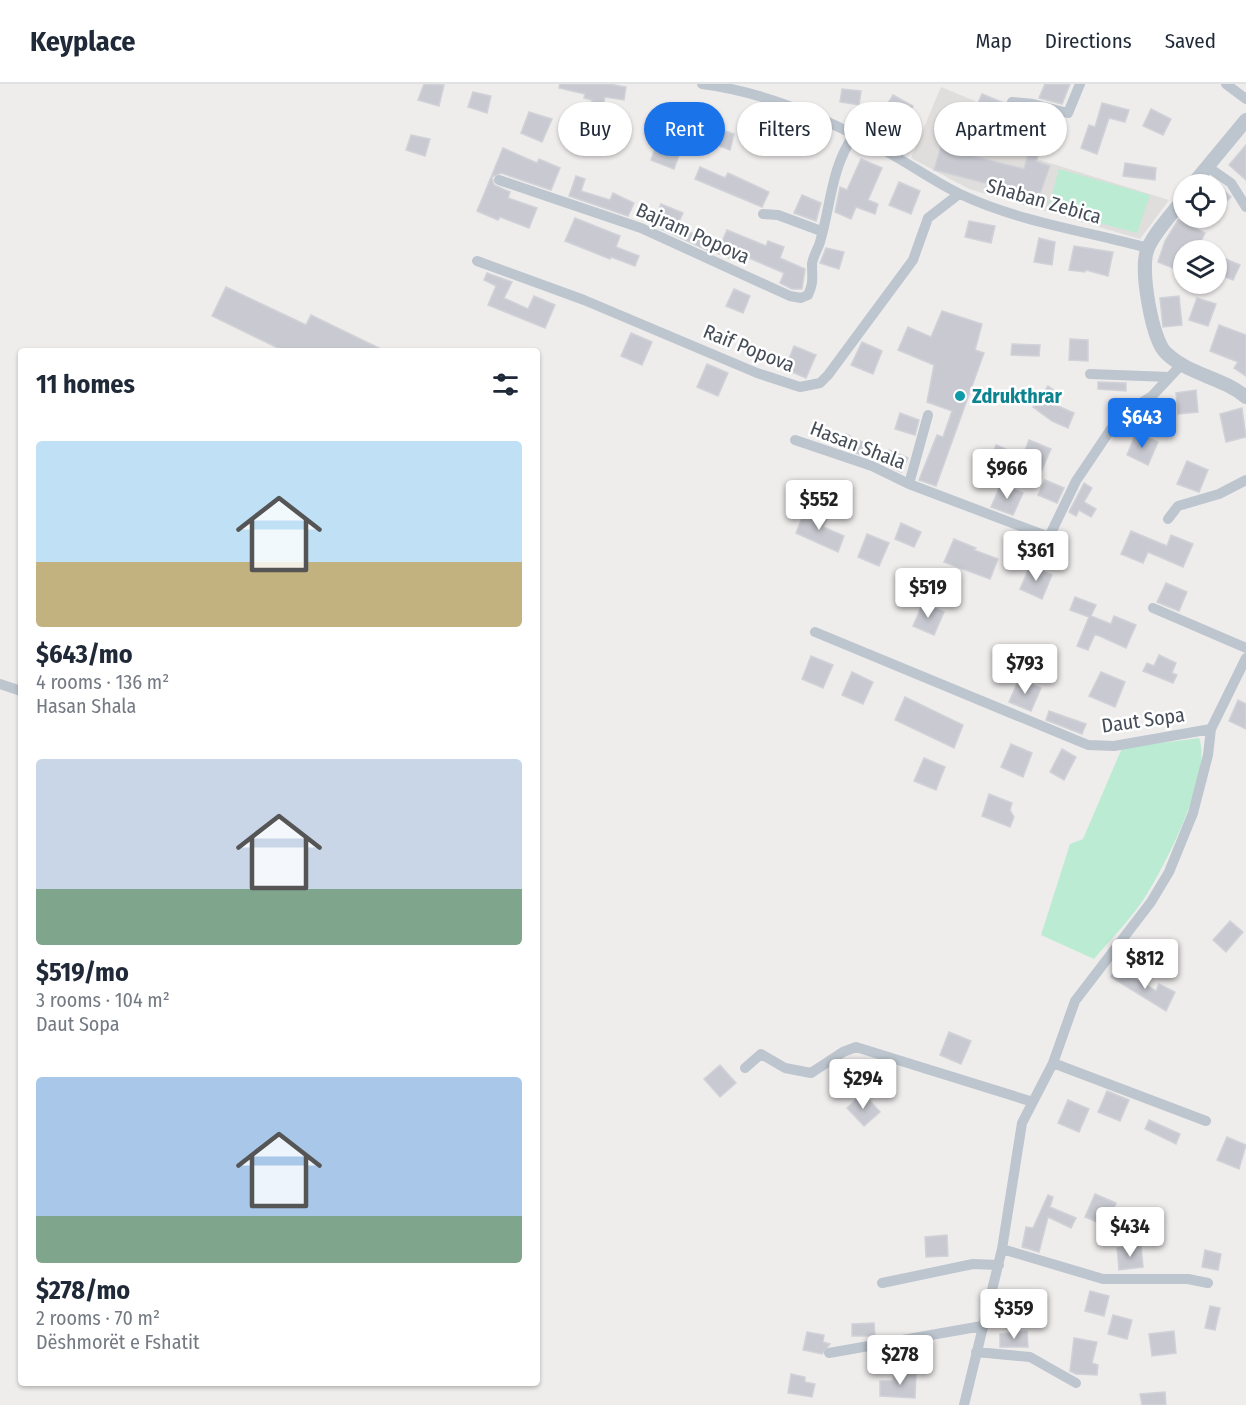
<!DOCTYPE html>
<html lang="en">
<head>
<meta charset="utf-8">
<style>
  :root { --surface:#fff; --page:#f2f2f3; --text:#1f2937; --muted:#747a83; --line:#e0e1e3; --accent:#1a73e8 }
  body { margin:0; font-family:"Fira Sans Condensed",sans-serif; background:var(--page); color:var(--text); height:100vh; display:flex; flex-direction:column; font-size:22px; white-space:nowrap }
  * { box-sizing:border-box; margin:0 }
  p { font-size:20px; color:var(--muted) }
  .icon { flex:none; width:33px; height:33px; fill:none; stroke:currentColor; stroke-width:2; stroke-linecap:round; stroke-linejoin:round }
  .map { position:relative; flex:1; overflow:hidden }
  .side { position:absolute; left:18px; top:264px; width:522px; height:1038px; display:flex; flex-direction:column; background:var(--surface); border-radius:6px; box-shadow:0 2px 4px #0004 }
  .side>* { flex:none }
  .guide { position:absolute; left:558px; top:18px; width:570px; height:54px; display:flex; gap:12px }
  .buttons { position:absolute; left:1173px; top:90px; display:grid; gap:12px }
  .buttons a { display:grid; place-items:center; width:54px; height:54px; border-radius:50%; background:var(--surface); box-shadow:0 2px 4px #0004; font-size:30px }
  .price { position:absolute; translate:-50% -51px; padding:0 14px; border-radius:6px; background:#fff; color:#222; font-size:20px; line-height:39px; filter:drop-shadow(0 2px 3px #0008) }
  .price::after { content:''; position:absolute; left:50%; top:36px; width:18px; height:14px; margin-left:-9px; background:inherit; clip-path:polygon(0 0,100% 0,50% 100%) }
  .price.current { background:var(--accent); color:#fff }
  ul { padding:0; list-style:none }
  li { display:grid; align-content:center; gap:12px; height:318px; padding:0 18px }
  li span { display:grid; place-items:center; height:186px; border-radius:6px; color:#555 }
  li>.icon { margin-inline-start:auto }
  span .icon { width:108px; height:108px; fill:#fffc; stroke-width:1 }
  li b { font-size:26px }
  h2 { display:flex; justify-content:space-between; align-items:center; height:72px; padding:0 18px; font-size:26px }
  .tag { padding:0 21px; border-radius:27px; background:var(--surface); box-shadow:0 2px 4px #0004; font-size:21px; line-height:54px }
  .tag.current { background:var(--accent); color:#fff }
  header { display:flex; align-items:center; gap:36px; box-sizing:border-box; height:84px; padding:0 30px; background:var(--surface); border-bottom:2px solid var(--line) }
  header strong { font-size:28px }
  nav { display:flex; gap:33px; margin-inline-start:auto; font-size:21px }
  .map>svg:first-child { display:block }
  .education { fill:#e0dddd }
  .green { fill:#bbecd3 }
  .building { fill:#c9cad1; stroke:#d0d2d8; stroke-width:1.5 }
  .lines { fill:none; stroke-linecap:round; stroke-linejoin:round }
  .minor { stroke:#bdc5ce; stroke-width:10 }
  .tertiary { stroke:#bdc5ce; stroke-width:14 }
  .culture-dot { fill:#0f9aa8; stroke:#fff; stroke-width:2 }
  .labels { text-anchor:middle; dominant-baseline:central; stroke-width:5; stroke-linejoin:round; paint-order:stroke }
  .street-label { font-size:20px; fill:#454d58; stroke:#fff }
  .culture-label { font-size:20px; font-weight:bold; fill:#0d838f; stroke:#fff; text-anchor:start }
</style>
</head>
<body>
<header>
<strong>Keyplace</strong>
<nav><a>Map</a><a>Directions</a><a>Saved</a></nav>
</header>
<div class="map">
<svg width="1246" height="1321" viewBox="0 0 1246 1321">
  <rect width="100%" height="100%" fill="#efecec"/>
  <path class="education" d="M941,3l34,14 -12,35 206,64 -29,39 -171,-50 -58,-31z"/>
  <path class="green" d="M1059,85l91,26 -13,38 -89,-24z
    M1199,654c14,35 -35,130 -55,161 -15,22 -34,41 -50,60l-53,-24 29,-91 13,-5 39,-91z"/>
  <path class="building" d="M424,0l20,1 -5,21 -21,-6z
    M560,0h49l17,3 -2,13 -19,-3 -3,15 -12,-3 2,-9 -8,-2 1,-4 -26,-6z
    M1045,0h25l-8,20 -23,-6z
    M842,5l19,2 -2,14 -19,-3z
    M473,8l18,4 -4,17 -19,-6z
    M982,10l22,9 -10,23 -22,-9z
    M893,11l20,11 -5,9 -20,-12z
    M1102,19l27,7 -4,12 -16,-4 -12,36 -16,-6 8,-23 6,2z
    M1151,25l20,10 -8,16 -20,-9z
    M529,28l23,7 -10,23 -21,-9z
    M950,31l17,5 -5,16 4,2 -5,15 63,16 5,-19 -10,-4 7,-16 19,9 -9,22 14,5 -14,39 -33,-9 2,-8 -71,-18z
    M591,44l15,5 -6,21 -16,-4z
    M716,44l18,6 -4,16 -18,-7z
    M411,51l19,4 -5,17 -19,-6z
    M658,55l24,8 -8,22 -23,-9z
    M1246,61v35l-17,-15z
    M503,64l34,15 2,-4 21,9 -9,22 -50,-17 -9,4 2,8 16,7 -2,6 29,10 -8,20 -29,-11 -2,3 -21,-9z
    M861,75l21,9 -14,32 10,4 -3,10 -19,-7 -5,12 -16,-7 5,-25 7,3z
    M1125,79l31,5 -1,12 -32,-4z
    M700,83l25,11 3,-5 41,19 -7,15 -67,-28z
    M576,92l9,3 -4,12 29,9 3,-7 21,10 -6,13 -59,-20z
    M899,98l21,9 -9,23 -22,-9z
    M1216,99l15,14 -15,14z
    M802,111l19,8 -5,18 -22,-8z
    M661,120l22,9 -6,13 38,18 -4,8 -58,-27z
    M575,134l45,18 -4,11 23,9 -4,10 -24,-9 -1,2 -45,-18z
    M1178,136l27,13 -5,10 17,7h-33l-6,20 -20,-8 7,-21z
    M969,137l26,5 -4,17 -26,-6z
    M727,146l39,16 2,-5 16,6 -4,11 25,11 -3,20h-10l-12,-6 4,-10 -42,-18 -3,7 -22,-9z
    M1039,154l16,4 -3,23 -18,-3z
    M1074,162l39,6 -5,24 -22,-6 -1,2 -16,-2z
    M826,164l18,4 -5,17 -19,-6z
    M1216,171l24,10 -7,15 -17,-7z
    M487,189l25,9 -8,16 24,11 6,-13 21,9 -10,23 -57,-23 8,-19 -12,-6z
    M226,203l80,38 5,-10 74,36h-101l-72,-35z
    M734,205l16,7 -7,17 -17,-7z
    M1179,212l3,29 -19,2 -3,-29z
    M1197,214l19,6 -8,22 -19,-6z
    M942,227l40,13 -7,26 9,3 -48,133 -17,-6 18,-45 6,2 9,-26 -25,-9 7,-37 -36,-15 10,-23 23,10z
    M1219,241l27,10v41l-12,-8 4,-6 -28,-11z
    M631,249l21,9 -10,23 -21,-9z
    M1070,255l18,1v21l-19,-1z
    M862,258l20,9 -9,23 -22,-9z
    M1012,260l28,1 -1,11 -28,-1z
    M794,262l22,9 -10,23 -21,-9z
    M707,280l21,9 -10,23 -21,-9z
    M1098,298l28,1v8l-28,-2z
    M1048,302l10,7 -7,10 23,10 -6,15 -16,-7 -19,-14z
    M1196,306l2,22 -20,2 -2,-21z
    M1242,324l4,29 -20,5 -6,-28z
    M900,329l19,7 -4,15 -20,-6z
    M1136,349l22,9 -10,23 -21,-10z
    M846,350l21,10 -5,11 -22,-8z
    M1029,356l22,9 -10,23 -21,-9z
    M996,361l22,9 -10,23 -21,-9z
    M889,366l19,8 -7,14 -18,-9z
    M1187,377l21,9 -9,22 -22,-8z
    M1045,396l19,8 -7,15 -19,-8z
    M1084,399l8,5 -8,14 12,7 -5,8 -12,-7 -3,6 -7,-4z
    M1001,400l22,9 -10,22 -22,-8z
    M805,426l22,9 -4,8 21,9 -6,16 -42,-19z
    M901,439l20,9 -7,15 -19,-8z
    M1131,447l36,15 4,-11 22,9 -10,23 -35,-15 -5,11 -22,-9z
    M867,450l22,9 -10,23 -21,-9z
    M954,455l22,9 -2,2 24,9 -8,20 -46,-17z
    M1030,482l22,9 -10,24 -22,-10z
    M1166,499l21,9 -8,19 -22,-9z
    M1075,513l21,8 -5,11 20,8 3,-8 22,9 -10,23 -31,-14 -7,16 -11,-4 12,-29 -19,-7z
    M923,519l21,9 -10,23 -21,-9z
    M1159,571l17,8 -4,10 5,2 -4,8 -30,-12 4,-8 7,3z
    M811,572l22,9 -10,23 -21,-9z
    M852,588l21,10 -10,22 -21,-9z
    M1101,588l24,10 -10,25 -26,-11z
    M1019,595l22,9 -10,23 -22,-9z
    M905,613l58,28 -9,23 -59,-28z
    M1238,616l8,4v25l-17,-8z
    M1049,627l37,13 -4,10 -36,-14z
    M1011,660l21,9 -9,24 -22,-10z
    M1062,665l14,8 -12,23 -14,-8z
    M924,674l21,9 -9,23 -22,-9z
    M989,710l23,9 -2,7 4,7 -4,10 -28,-11z
    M1230,837l13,11 -17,20 -13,-12z
    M1115,883l41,24 3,-7 16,8 -9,19 -55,-34z
    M949,948l22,9 -10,23 -21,-9z
    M720,981l16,18 -16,14 -16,-18z
    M1107,1007l22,9 -9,21 -22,-9z
    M863,1009l17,19 -16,14 -17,-18z
    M1068,1016l21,9 -10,23 -21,-9z
    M1149,1036l31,14 -4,10 -31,-15z
    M1227,1053l19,8 -7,24 -22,-9z
    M1095,1110l21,9 -9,23 -22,-9z
    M1048,1111l5,2 -3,10 26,11 -5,10 -23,-11 -9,35 -17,-5 4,-20 7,1z
    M1133,1132l14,5 -4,12 -14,-5z
    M947,1151l1,21 -22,1 -1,-20z
    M1141,1162l2,21 -24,3 -2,-22z
    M1205,1166l16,4 -3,16 -16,-3z
    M1090,1207l19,5 -5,20 -19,-5z
    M1028,1212l19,6 -8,18 -18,-6z
    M1210,1222l10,2 -5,22 -10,-2z
    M1113,1231l19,5 -5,19 -19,-5z
    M874,1239l1,13h-23v-12z
    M1027,1247l1,16h-28v-13z
    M1174,1247l2,22 -24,3 -3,-22z
    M807,1248l17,3 -1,7 7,2 -8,10 -19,-4z
    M1074,1254l23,4 -5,21 6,2 -1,10 -21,-1 -6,-3z
    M894,1288l22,2 -1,24 -35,-2v-15h13z
    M791,1290l14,3v5l10,2 -3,13 -24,-4z
    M1165,1308l1,13h-24l-2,-11z"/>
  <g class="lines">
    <path class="minor" d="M702,0c66,8 130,37 187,69 24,13 47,30 71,41 59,28 126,37 188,54
      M1226,0l20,15
      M1012,18l21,2 35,9 12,-29
      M1208,83l23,16 15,24
      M499,96l142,48 149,68 11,2 7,-3c6,-12 4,-18 4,-31 1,-8 6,-15 8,-22 11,-37 11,-75 34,-107
      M763,130l15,1 43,16
      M477,177l107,39 173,73 43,14 20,-4 8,-8 85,-115 15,-42 31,-24
      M1090,290l79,3
      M795,356l77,26 37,18 140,53 27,-56 39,-58 18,-15 19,-12 30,-32
      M909,400l19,-69
      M1168,435l10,-13 41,-12 27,-14
      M1153,524l93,40
      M815,548l273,113 26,1 97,-17
      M0,600l21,7
      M1053,979l153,58
      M745,984l16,-14 24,14 26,5 32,-21 13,-5 177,55
      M1002,1165l101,30h85l20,4
      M882,1199l91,-19 26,1
      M976,1268l54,5 46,26
      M829,1269l153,-27
      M964,1321l38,-156 20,-126 31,-60 22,-62 76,-99 18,-30 24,-59 15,-58 3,-26 35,-71"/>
    <path class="tertiary" d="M1193,100l53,-64
      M1184,114c-10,14 -33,38 -37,53 -7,19 5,89 19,102 23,22 56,24 80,44"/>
  </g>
  <circle class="culture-dot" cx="960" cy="312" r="6"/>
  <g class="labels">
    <g class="street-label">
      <text transform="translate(1044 117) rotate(16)">Shaban Zebica</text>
      <text transform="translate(693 149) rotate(24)">Bajram Popova</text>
      <text transform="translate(749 264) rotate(22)">Raif Popova</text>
      <text transform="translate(858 361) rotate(21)">Hasan Shala</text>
      <text transform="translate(1143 636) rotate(-8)">Daut Sopa</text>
    </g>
    <g class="culture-label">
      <text x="972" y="312">Zdrukthrar</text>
    </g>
  </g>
</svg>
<div class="buttons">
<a><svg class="icon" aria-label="locate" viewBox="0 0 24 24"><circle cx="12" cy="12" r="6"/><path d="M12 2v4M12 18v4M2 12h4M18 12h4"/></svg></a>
<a><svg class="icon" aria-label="layers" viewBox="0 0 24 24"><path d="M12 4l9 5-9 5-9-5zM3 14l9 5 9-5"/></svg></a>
</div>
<b class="price current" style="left:1142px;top:365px">$643</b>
<b class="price" style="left:1007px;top:416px">$966</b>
<b class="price" style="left:819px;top:447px">$552</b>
<b class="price" style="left:1036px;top:498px">$361</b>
<b class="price" style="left:928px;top:535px">$519</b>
<b class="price" style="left:1025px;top:611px">$793</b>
<b class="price" style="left:1145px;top:906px">$812</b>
<b class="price" style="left:863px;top:1026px">$294</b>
<b class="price" style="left:1130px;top:1174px">$434</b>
<b class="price" style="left:1014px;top:1256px">$359</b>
<b class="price" style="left:900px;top:1302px">$278</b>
<div class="guide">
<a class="tag">Buy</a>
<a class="tag current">Rent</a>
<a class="tag">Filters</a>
<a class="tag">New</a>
<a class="tag">Apartment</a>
</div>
<section class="side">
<h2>11 homes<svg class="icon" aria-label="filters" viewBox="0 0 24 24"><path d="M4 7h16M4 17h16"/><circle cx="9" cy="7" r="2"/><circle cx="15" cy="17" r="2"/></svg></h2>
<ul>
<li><span style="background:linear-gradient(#bfe0f5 65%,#c2b280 0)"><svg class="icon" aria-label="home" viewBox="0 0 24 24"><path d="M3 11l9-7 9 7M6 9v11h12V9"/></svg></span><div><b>$643/mo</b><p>4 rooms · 136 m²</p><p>Hasan Shala</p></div></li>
<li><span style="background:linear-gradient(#c9d6e8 70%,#7fa58c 0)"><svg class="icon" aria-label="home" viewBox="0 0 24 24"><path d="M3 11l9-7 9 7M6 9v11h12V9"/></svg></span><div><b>$519/mo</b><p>3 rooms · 104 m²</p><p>Daut Sopa</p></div></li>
<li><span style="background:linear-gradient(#a9c7e8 75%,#7fa58c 0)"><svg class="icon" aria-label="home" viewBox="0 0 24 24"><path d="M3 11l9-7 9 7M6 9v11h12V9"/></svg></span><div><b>$278/mo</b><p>2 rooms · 70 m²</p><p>Dëshmorët e Fshatit</p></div></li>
</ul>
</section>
</div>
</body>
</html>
